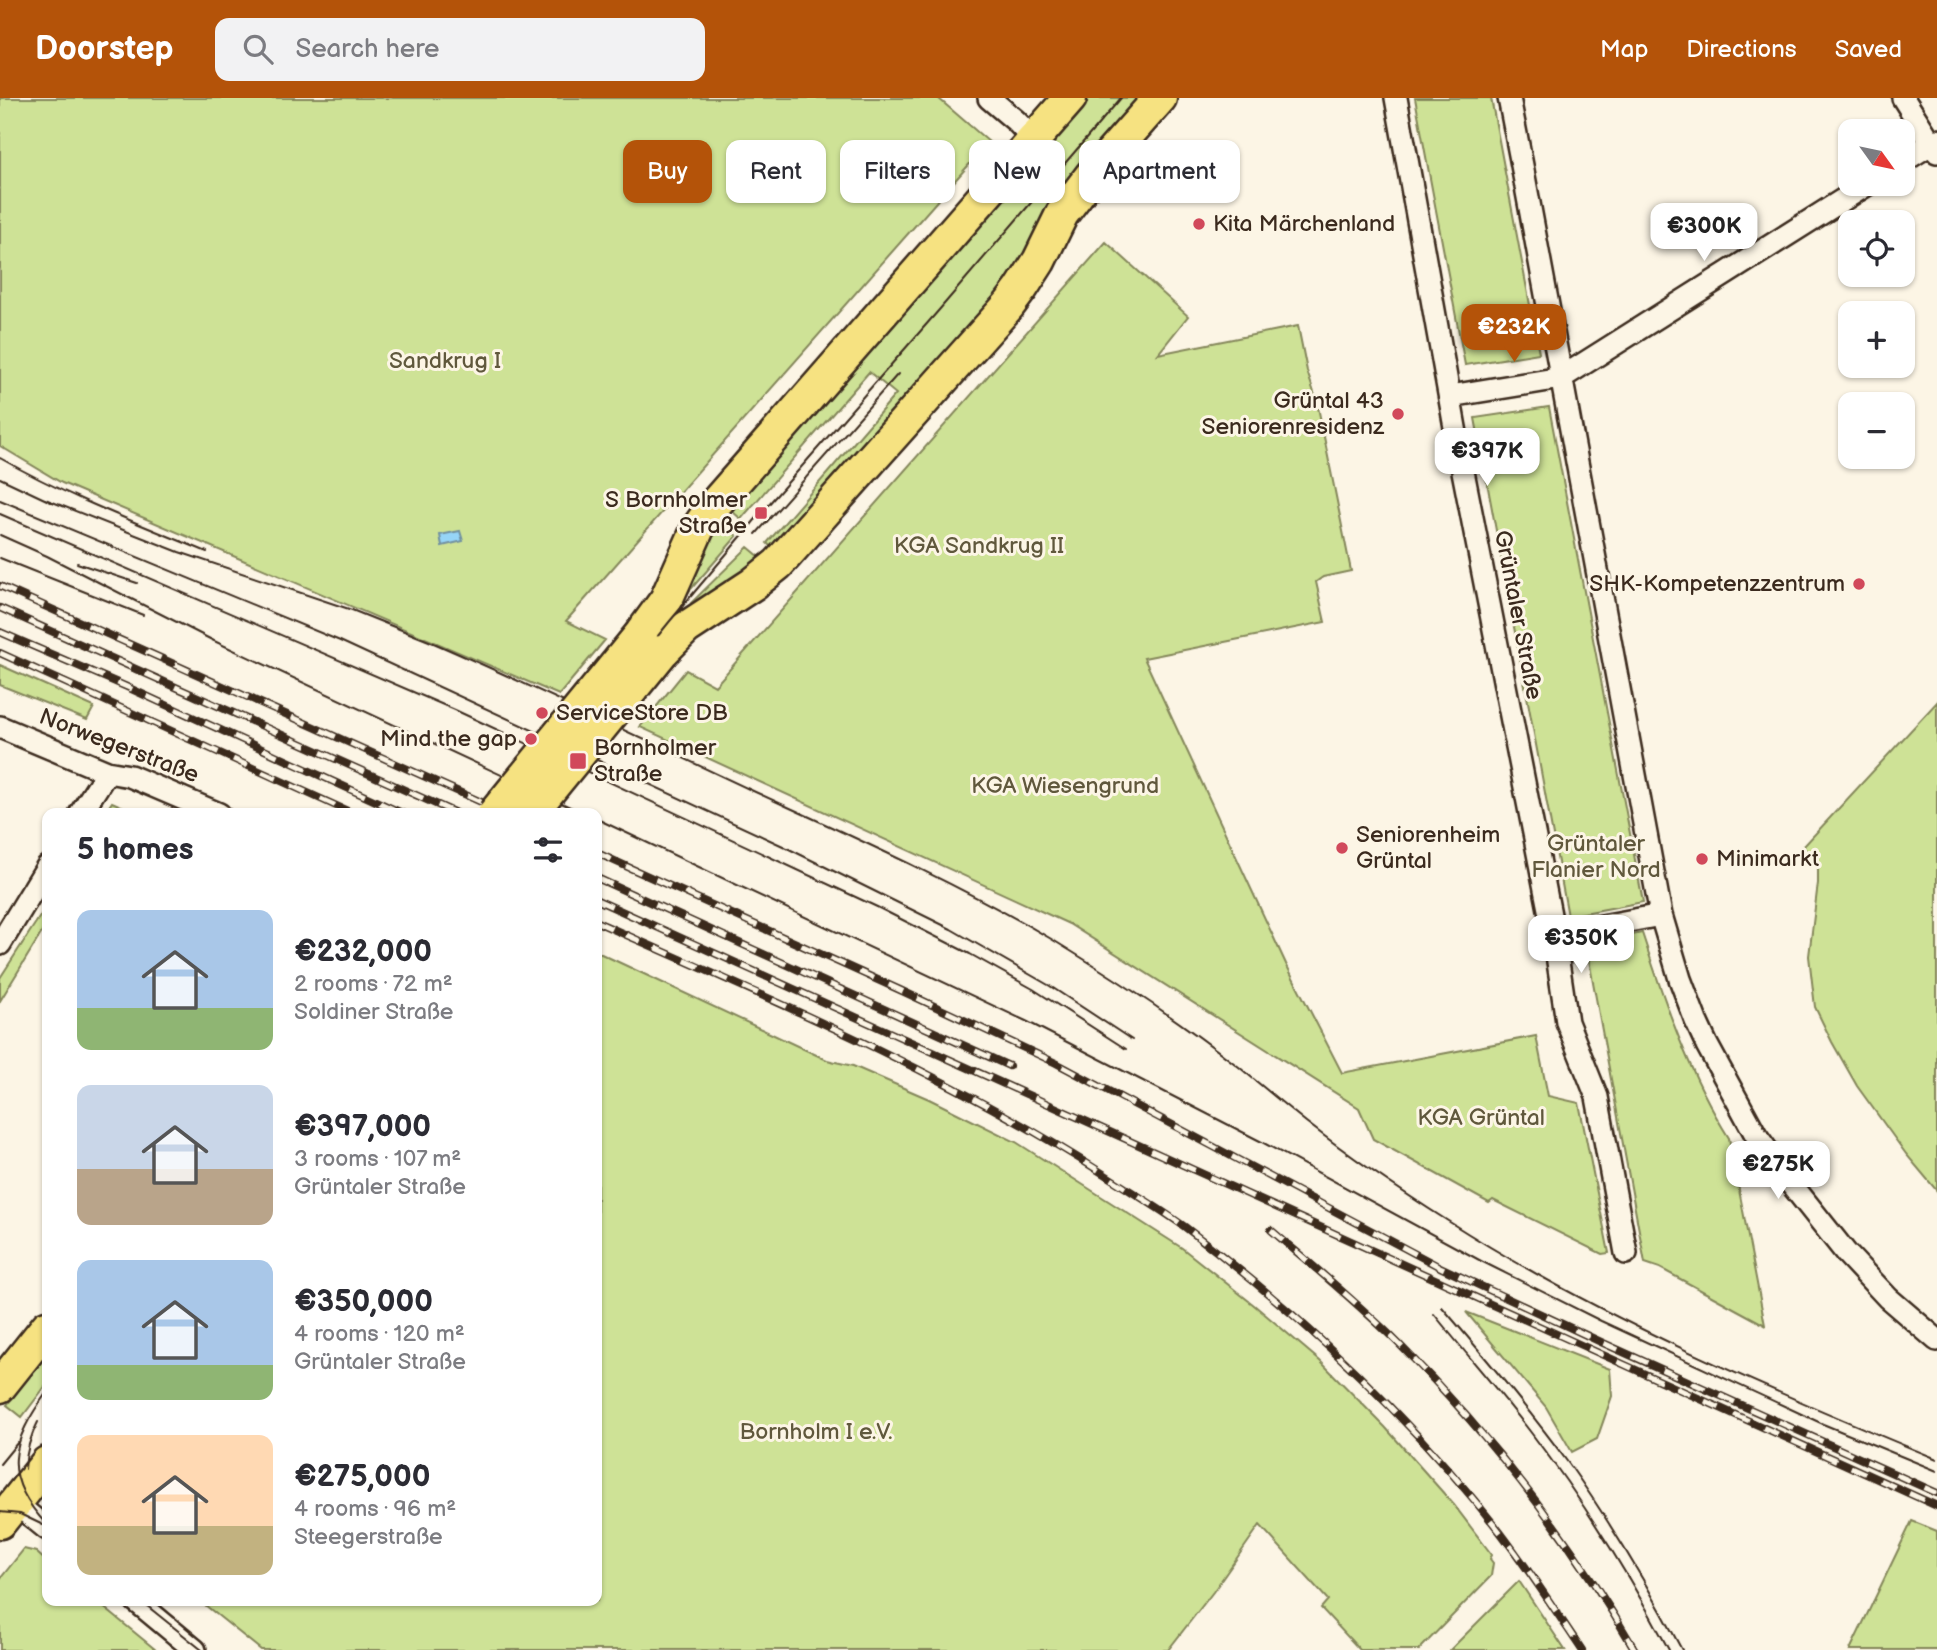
<!DOCTYPE html>
<html lang="en">
<head>
<meta charset="utf-8">
<style>
  :root { --surface:#fff; --page:#f2f2f3; --text:#2b2b33; --muted:#7c7c81; --accent:#b45309 }
  body { margin:0; font-family:"Balsamiq Sans",sans-serif; background:var(--page); color:var(--text); height:100vh; display:flex; flex-direction:column; font-size:26px; white-space:nowrap }
  * { box-sizing:border-box; margin:0 }
  p { font-size:23px; color:var(--muted) }
  .icon { flex:none; width:38px; height:38px; fill:none; stroke:currentColor; stroke-width:2; stroke-linecap:round; stroke-linejoin:round }
  .map { position:relative; flex:1; overflow:hidden }
  .drawer { position:absolute; left:42px; top:710px; width:560px; height:798px; display:flex; flex-direction:column; background:var(--surface); border-radius:14px; box-shadow:0 2px 5px #0004 }
  .drawer>* { flex:none }
  .banner { position:absolute; left:623px; top:42px; width:665px; height:63px; display:flex; gap:14px }
  .needle { width:46px; rotate:123deg }
  .controls { position:absolute; left:1838px; top:21px; display:grid; gap:14px }
  .controls a { display:grid; place-items:center; width:77px; height:77px; border-radius:14px; background:var(--surface); box-shadow:0 2px 5px #0004; font-size:35px }
  .price { position:absolute; translate:-50% -60px; padding:0 16px; border-radius:14px; background:#fff; color:#222; font-size:23px; line-height:46px; filter:drop-shadow(0 2px 4px #0008) }
  .price::after { content:''; position:absolute; left:50%; top:42px; width:21px; height:16px; margin-left:-10px; background:inherit; clip-path:polygon(0 0,100% 0,50% 100%) }
  .price.on { background:var(--accent); color:#fff }
  ul { padding:0; list-style:none }
  li { display:flex; align-items:center; gap:21px; height:175px; padding:0 35px }
  li span { display:grid; place-items:center; flex:none; width:196px; height:140px; border-radius:14px; color:#555 }
  li>.icon { margin-inline-start:auto }
  span .icon { width:84px; height:84px; fill:#fffc; stroke-width:1 }
  li b { font-size:30px }
  h2 { display:flex; justify-content:space-between; align-items:center; height:84px; padding:0 35px; font-size:30px }
  .chip { padding:0 24px; border-radius:14px; background:var(--surface); box-shadow:0 2px 5px #0004; font-size:24px; line-height:63px }
  .chip.on { background:var(--accent); color:#fff }
  header { display:flex; align-items:center; gap:42px; box-sizing:border-box; height:98px; padding:0 35px; background:var(--accent); color:#fff }
  header strong { font-size:33px }
  nav { display:flex; gap:38px; margin-inline-start:auto; font-size:24px }
  .search { width:490px; height:63px; background:var(--page); display:flex; align-items:center; gap:18px; box-sizing:border-box; padding:0 24px; border-radius:14px; color:var(--muted); font-size:26px }
  .map>svg:first-child { display:block }
  .green { fill:#cee296; stroke:#84865a; stroke-width:2 }
  .water { fill:#96d5f7; stroke:#7291a0; stroke-width:2 }
  .lines { fill:none; stroke-linecap:round; stroke-linejoin:round }
  .minor-casing { stroke:#3b2a1e; stroke-width:26 }
  .primary-casing { stroke:#3b2a1e; stroke-width:37 }
  .minor { stroke:#fcf5e5; stroke-width:21 }
  .primary { stroke:#f6e281; stroke-width:32 }
  .tram { stroke:#3b2a1e; stroke-width:2 }
  .rail-casing { stroke:#3b2a1e; stroke-width:8 }
  .rail { stroke:#fcf5e5; stroke-width:5; stroke-dasharray:16; stroke-linecap:butt }
  .primary-bridge-casing { stroke:#3b2a1e; stroke-width:37; stroke-linecap:butt }
  .primary-bridge { stroke:#f6e281; stroke-width:32 }
  .poi-dot { fill:#d1495b; stroke:#fcf5e5; stroke-width:2.5 }
  .labels { text-anchor:middle; dominant-baseline:central; stroke-width:6; stroke-linejoin:round; paint-order:stroke }
  .poi-label { font-size:23px; fill:#3b2a1e; stroke:#fcf5e5; text-anchor:start }
  .park-label { font-size:23px; fill:#60583c; stroke:#fcf5e5 }
  .street-label { font-size:23px; fill:#3b2a1e; stroke:#fcf5e5 }
</style>
</head>
<body>
<header>
<strong>Doorstep</strong>
<div class="search"><svg class="icon" aria-label="search" viewBox="0 0 24 24"><circle cx="10" cy="10" r="6"/><path d="M15 15l6 6"/></svg>Search here</div>
<nav><a>Map</a><a>Directions</a><a>Saved</a></nav>
</header>
<div class="map">
<svg width="1937" height="1552" viewBox="0 0 1937 1552">
  <rect width="100%" height="100%" fill="#fcf5e5"/>
  <filter id="ink" filterUnits="userSpaceOnUse"><feTurbulence type="fractalNoise" baseFrequency=".0143" numOctaves="2"/><feDisplacementMap in="SourceGraphic" scale="14" xChannelSelector="R" yChannelSelector="G"/><feConvolveMatrix kernelMatrix="1 2 1 2 8 2 1 2 1" color-interpolation-filters="sRGB"/></filter>
  <g filter="url(#ink)">
    <path class="green" d="M0,0h938l51,44 -423,479 39,19 -46,55 -497,-212 -62,-37z
      M1083,0h62l-124,173 -244,282 -10,-10 129,-149 -27,-22 -128,147 -16,-14z
      M1415,0h76l48,255 -74,12z
      M1106,144l82,74 -30,38 140,-28 9,45 10,31 34,169 -28,6 -7,5 9,40 -181,36 142,306 56,109 194,-37 12,60 31,7 30,150 -7,1 -109,-54 -4,3 -116,-64 -14,-31 -290,-184 -429,-197 46,-57 29,16z
      M1549,309l94,495 -75,14 -93,-498z
      M716,418l21,20 -52,60 -6,-3z
      M748,449l18,15 -70,47 -5,-6z
      M0,567l94,42 -7,13 -87,-35z
      M1937,604v489l-31,-37 -49,-68 -25,-44 -17,-35 -6,-51 9,-73v-18l-15,-18z
      M112,704l27,12h-35z
      M46,809l1,1v22l-3,-1 -44,72v-23z
      M1642,835c23,70 47,142 87,205l36,187 -105,-57 -15,-5 -59,-319z
      M597,854l230,108 26,6 76,33 87,43 166,106 72,57 66,56 65,66 69,78 38,50 -2,4 3,4 -2,13 -72,74h-59l-39,-42 7,-8 -68,-75 -47,67 -45,58h-907l-61,-49h397z
      M1466,1214l144,57 2,27 -15,43 -25,13 -26,-45z
      M47,1255v31l-25,33 -15,-12z
      M1912,1423l25,10v119h-87z
      M24,1451l12,3 11,10v39h49l60,49h-156v-71z
      M1519,1483l46,69h-115z"/>
    <path class="water" d="M460,433l3,10 -21,5 -2,-11z"/>
    <g class="lines">
      <g class="minor-casing">
        <path id="minor" d="M989,0l27,23 17,18
          M1396,0l65,363 93,474 13,87 30,75 29,156
          M1509,0c53,272 101,545 152,817l19,64 16,42 11,24 49,90 36,50 54,68 42,45 49,42
          M1903,0l34,54
          M1902,64l35,-22
          M1450,298l111,-18 307,-194
          M0,629l107,45 23,4 89,38
          M80,716l27,-42
          M1554,837l107,-20
          M0,846l47,-77
          M15,1405l32,26
          M136,1503l59,49"/>
      </g>
      <g class="primary-casing">
        <path id="primary" d="M641,536l25,-34 32,-72 16,-23 356,-407
          M662,554l24,-24 67,-44 25,-20 231,-259 12,-16 18,-28 23,-47 29,-38 69,-78
          M0,1288l47,-59
          M0,1424l47,-59"/>
      </g>
      <use href="#minor" class="minor"/>
      <use href="#primary" class="primary"/>
      <path class="tram" d="M0,360c66,38 137,65 207,94
        M0,380l51,24
        M45,401l134,53 173,58 77,31c109,47 215,99 322,149 102,47 206,93 302,150 64,39 127,81 186,127 22,18 44,37 67,55 45,35 93,68 142,99 153,98 322,169 489,238
        M0,402l340,141 443,205 168,83 99,57 82,54
        M0,416l455,196 422,197 93,47 63,35 93,60
        M756,436l142,-160
        M0,437l47,21 165,84 373,174
        M0,460l143,57
        M77,465l60,20
        M514,716l156,-193 91,-108 178,-203 182,-212
        M597,721l429,202 234,120 223,121 118,59 222,103 114,47
        M1442,1209c44,51 87,102 127,157 42,59 79,122 113,186
        M1434,1216c32,40 67,79 98,120 52,68 97,141 137,216
        M47,1294c-36,50 -47,84 0,133
        M0,1366l18,-22
        M25,1371c1,-17 5,-32 13,-47
        M0,1414l20,2 23,11
        M141,1503l61,49"/>
      <g class="rail-casing">
        <path id="rail" d="M0,488l508,228
          M0,510l458,206
          M0,534l127,55 277,127
          M0,555l354,161
          M597,755l303,137 156,73 384,204 161,75 336,151
          M597,780l412,188
          M597,802l1340,606
          M597,824c172,76 351,152 510,254 26,17 54,33 78,51 116,88 225,190 315,305 29,38 55,78 82,118
          M1271,1132c43,37 87,73 127,113 92,92 172,195 237,307"/>
      </g>
      <use href="#rail" class="rail"/>
      <g class="primary-bridge-casing">
        <path id="primary-bridge" d="M494,716l147,-180
          M530,716l132,-162"/>
      </g>
      <use href="#primary-bridge" class="primary-bridge"/>
    </g>
  </g>
  <g class="poi-dot">
    <circle cx="1199" cy="126" r="7"/>
    <circle cx="1398" cy="316" r="7"/>
    <rect x="754" y="408" width="14" height="14" rx="3.5"/>
    <circle cx="1859" cy="486" r="7"/>
    <circle cx="542" cy="615" r="7"/>
    <circle cx="531" cy="641" r="7"/>
    <rect x="569" y="654" width="18" height="18" rx="3.5"/>
    <circle cx="1342" cy="750" r="7"/>
    <circle cx="1702" cy="761" r="7"/>
  </g>
  <g class="labels">
    <g class="poi-label">
      <text x="1213" y="126">Kita Märchenland</text>
      <text x="1384" y="303" text-anchor="end">Grüntal 43<tspan x="1384" dy="26">Seniorenresidenz</tspan></text>
      <text x="747" y="402" text-anchor="end">S Bornholmer<tspan x="747" dy="26">Straße</tspan></text>
      <text x="1845" y="486" text-anchor="end">SHK-Kompetenzzentrum</text>
      <text x="556" y="615">ServiceStore DB</text>
      <text x="517" y="641" text-anchor="end">Mind the gap</text>
      <text x="594" y="650">Bornholmer<tspan x="594" dy="26">Straße</tspan></text>
      <text x="1356" y="737">Seniorenheim<tspan x="1356" dy="26">Grüntal</tspan></text>
      <text x="1716" y="761">Minimarkt</text>
    </g>
    <g class="park-label">
      <text x="445" y="263">Sandkrug I</text>
      <text x="979" y="448">KGA Sandkrug II</text>
      <text x="1065" y="688">KGA Wiesengrund</text>
      <text x="1596" y="746">Grüntaler<tspan x="1596" dy="26">Flanier Nord</tspan></text>
      <text x="1481" y="1020">KGA Grüntal</text>
      <text x="816" y="1334">Bornholm I e.V.</text>
    </g>
    <g class="street-label">
      <text transform="translate(1518 517) rotate(79)">Grüntaler Straße</text>
      <text transform="translate(119 648) rotate(21)">Norwegerstraße</text>
    </g>
  </g>
</svg>
<div class="controls">
<a><svg class="needle" viewBox="-14 -14 28 28"><path d="M0-13l5 13h-10z" fill="#e53935"/><path d="M0 13l5-13h-10z" fill="#7c7c81"/></svg></a>
<a><svg class="icon" aria-label="locate" viewBox="0 0 24 24"><circle cx="12" cy="12" r="6"/><path d="M12 2v4M12 18v4M2 12h4M18 12h4"/></svg></a>
<a>+</a>
<a>−</a>
</div>
<b class="price" style="left:1704px;top:165px">€300K</b>
<b class="price on" style="left:1514px;top:266px">€232K</b>
<b class="price" style="left:1487px;top:390px">€397K</b>
<b class="price" style="left:1581px;top:877px">€350K</b>
<b class="price" style="left:1778px;top:1103px">€275K</b>
<div class="banner">
<a class="chip on">Buy</a>
<a class="chip">Rent</a>
<a class="chip">Filters</a>
<a class="chip">New</a>
<a class="chip">Apartment</a>
</div>
<section class="drawer">
<h2>5 homes<svg class="icon" aria-label="filters" viewBox="0 0 24 24"><path d="M4 7h16M4 17h16"/><circle cx="9" cy="7" r="2"/><circle cx="15" cy="17" r="2"/></svg></h2>
<ul>
<li><span style="background:linear-gradient(#a9c7e8 70%,#8fb573 0)"><svg class="icon" aria-label="home" viewBox="0 0 24 24"><path d="M3 11l9-7 9 7M6 9v11h12V9"/></svg></span><div><b>€232,000</b><p>2 rooms · 72 m²</p><p>Soldiner Straße</p></div></li>
<li><span style="background:linear-gradient(#c9d6e8 60%,#b9a48a 0)"><svg class="icon" aria-label="home" viewBox="0 0 24 24"><path d="M3 11l9-7 9 7M6 9v11h12V9"/></svg></span><div><b>€397,000</b><p>3 rooms · 107 m²</p><p>Grüntaler Straße</p></div></li>
<li><span style="background:linear-gradient(#a9c7e8 75%,#8fb573 0)"><svg class="icon" aria-label="home" viewBox="0 0 24 24"><path d="M3 11l9-7 9 7M6 9v11h12V9"/></svg></span><div><b>€350,000</b><p>4 rooms · 120 m²</p><p>Grüntaler Straße</p></div></li>
<li><span style="background:linear-gradient(#ffd9b3 65%,#c2b280 0)"><svg class="icon" aria-label="home" viewBox="0 0 24 24"><path d="M3 11l9-7 9 7M6 9v11h12V9"/></svg></span><div><b>€275,000</b><p>4 rooms · 96 m²</p><p>Steegerstraße</p></div></li>
</ul>
</section>
</div>
</body>
</html>
